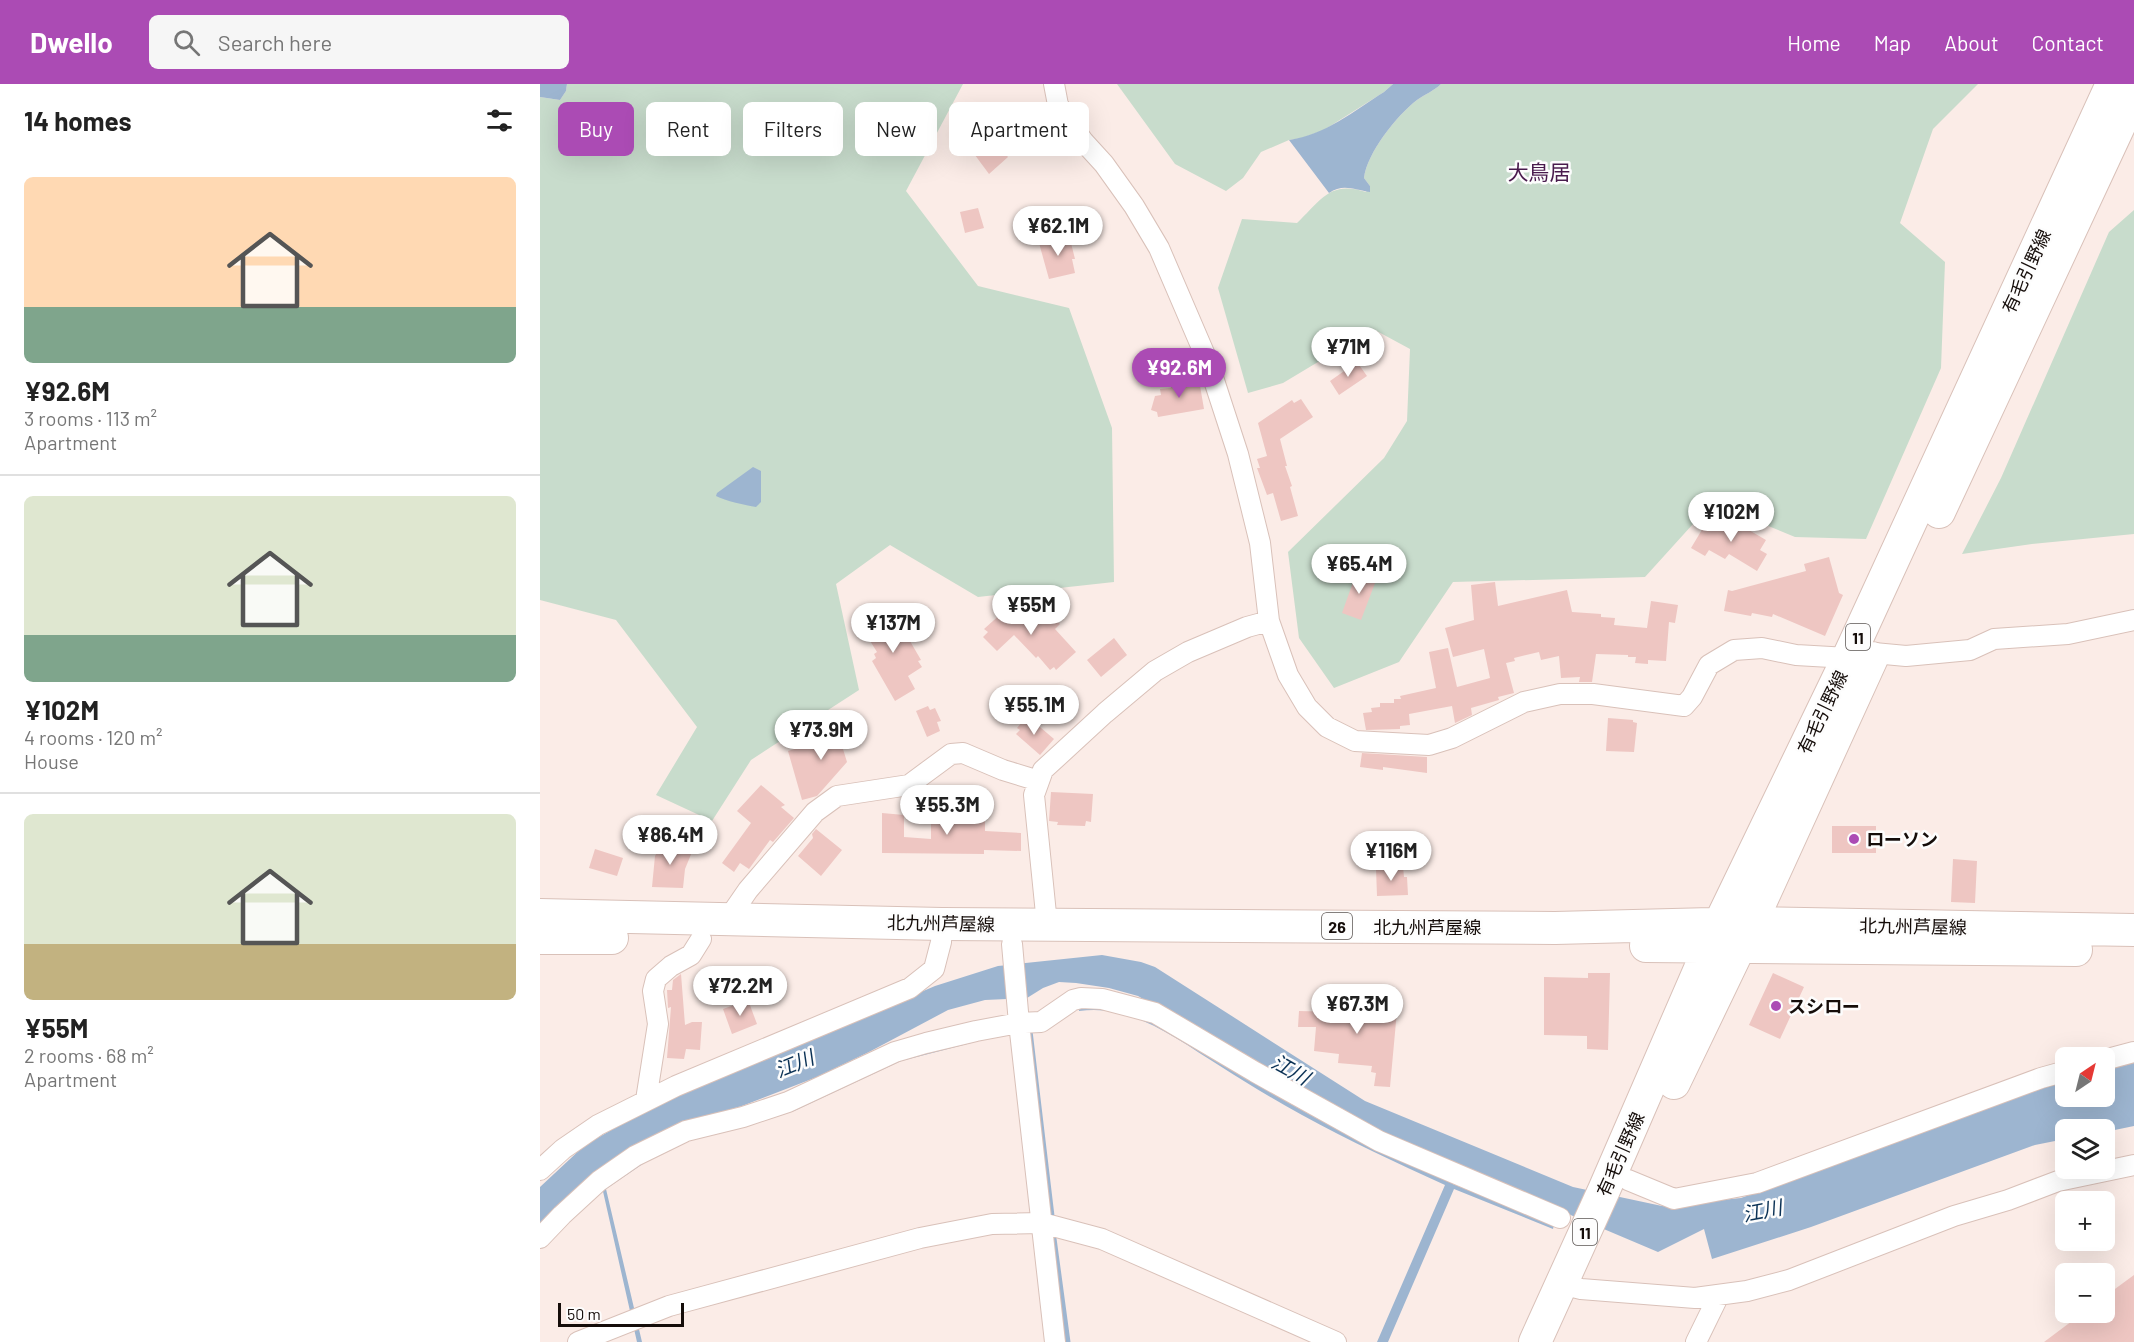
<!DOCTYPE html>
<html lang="en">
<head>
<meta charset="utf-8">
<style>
  :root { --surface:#fff; --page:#f6f6f6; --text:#222; --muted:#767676; --line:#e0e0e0; --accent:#ab4bb4 }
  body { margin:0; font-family:Barlow,"Noto Sans JP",sans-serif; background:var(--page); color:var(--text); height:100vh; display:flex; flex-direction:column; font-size:22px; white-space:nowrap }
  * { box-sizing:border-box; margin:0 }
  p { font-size:20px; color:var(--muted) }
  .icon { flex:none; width:33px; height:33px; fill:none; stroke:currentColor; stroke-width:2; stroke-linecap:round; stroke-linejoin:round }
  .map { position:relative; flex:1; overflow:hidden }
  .panel { display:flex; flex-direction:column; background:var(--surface); width:540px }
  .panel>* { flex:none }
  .hud { position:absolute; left:18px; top:18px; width:570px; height:54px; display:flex; gap:12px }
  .needle { width:39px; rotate:35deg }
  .tools { position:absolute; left:1515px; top:963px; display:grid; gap:12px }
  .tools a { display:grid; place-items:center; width:60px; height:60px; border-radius:9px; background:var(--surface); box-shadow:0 6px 24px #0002; font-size:30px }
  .scale { position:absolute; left:18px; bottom:15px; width:126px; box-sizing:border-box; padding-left:6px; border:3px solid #150d0a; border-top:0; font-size:16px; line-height:21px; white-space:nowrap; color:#150d0a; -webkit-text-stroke:4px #fdfdfd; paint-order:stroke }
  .price { position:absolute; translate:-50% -51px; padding:0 14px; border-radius:21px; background:#fff; color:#222; font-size:20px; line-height:39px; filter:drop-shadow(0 2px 3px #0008) }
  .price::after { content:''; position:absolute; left:50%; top:36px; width:18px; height:14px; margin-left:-9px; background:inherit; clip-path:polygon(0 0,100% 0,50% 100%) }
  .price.active { background:var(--accent); color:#fff }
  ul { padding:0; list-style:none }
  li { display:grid; align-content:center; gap:12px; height:318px; padding:0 24px }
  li+li { border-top:2px solid var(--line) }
  li span { display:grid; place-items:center; height:186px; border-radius:9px; color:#555 }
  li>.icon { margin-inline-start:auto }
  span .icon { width:108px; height:108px; fill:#fffc; stroke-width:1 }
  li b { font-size:26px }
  h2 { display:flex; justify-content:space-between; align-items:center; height:72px; padding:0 24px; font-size:26px }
  .tag { padding:0 21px; border-radius:9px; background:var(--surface); box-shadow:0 6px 24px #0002; font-size:21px; line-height:54px }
  .tag.active { background:var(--accent); color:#fff }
  header { display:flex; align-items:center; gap:36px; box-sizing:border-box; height:84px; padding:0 30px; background:var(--accent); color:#fff }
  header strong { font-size:28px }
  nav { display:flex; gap:33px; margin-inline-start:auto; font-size:21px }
  .search { width:420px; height:54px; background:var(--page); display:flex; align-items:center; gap:15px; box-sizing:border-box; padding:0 21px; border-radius:9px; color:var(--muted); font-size:22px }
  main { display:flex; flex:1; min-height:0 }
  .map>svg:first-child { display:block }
  .green { fill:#c8dccc }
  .water { fill:#9db5d0 }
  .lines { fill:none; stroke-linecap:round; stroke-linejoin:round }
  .stream { stroke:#9db5d0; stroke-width:5 }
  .building { fill:#eec6c2 }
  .street-casing { stroke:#d9c1b9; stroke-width:22 }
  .primary-casing { stroke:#d9c1b9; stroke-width:34 }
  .street { stroke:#fff; stroke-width:20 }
  .primary { stroke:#fff; stroke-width:32 }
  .poi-dot { fill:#ab4bb4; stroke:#fdfdfd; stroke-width:2 }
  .labels { text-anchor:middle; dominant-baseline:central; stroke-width:5; stroke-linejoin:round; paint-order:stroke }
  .shield { fill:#fdfdfd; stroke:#5b5553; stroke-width:1.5 }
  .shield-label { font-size:16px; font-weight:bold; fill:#150d0a }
  .street-label { font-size:18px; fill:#150d0a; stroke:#fdfdfd }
  .poi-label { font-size:18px; font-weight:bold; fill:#150d0a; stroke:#fdfdfd; text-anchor:start }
  .water-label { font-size:20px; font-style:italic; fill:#0a3155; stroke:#fdfdfd }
  .quarter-label { font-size:21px; fill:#491b4d; stroke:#fdfdfd }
</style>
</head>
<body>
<header>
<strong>Dwello</strong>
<div class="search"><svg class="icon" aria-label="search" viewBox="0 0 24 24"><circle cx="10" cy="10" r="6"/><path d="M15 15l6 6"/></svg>Search here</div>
<nav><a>Home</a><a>Map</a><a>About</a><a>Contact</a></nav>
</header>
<main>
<section class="panel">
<h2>14 homes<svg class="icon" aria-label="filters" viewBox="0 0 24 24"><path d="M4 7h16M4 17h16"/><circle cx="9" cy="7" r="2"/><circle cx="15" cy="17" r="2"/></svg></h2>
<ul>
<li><span style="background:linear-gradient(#ffd9b3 70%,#7fa58c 0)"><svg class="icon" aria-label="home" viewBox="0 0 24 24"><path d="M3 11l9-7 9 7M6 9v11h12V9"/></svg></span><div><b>¥92.6M</b><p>3 rooms · 113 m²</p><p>Apartment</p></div></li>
<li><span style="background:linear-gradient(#dfe7d0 75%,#7fa58c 0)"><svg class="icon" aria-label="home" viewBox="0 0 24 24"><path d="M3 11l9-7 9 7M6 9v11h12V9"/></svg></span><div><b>¥102M</b><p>4 rooms · 120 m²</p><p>House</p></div></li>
<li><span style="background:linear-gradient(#dfe7d0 70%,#c2b280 0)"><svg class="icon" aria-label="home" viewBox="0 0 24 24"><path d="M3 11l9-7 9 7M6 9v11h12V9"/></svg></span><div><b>¥55M</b><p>2 rooms · 68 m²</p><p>Apartment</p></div></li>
</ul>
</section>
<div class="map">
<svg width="1594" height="1258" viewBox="0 0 1594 1258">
  <rect width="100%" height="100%" fill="#fbece7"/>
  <path class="green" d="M27,0h396l-57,107 72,95 91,22 43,120 2,154 -136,15 -88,-52 -54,39 23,106 -108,70 -39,61 -56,-26 41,-68 -81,-107 -76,-20v-503l20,3 6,-9z
    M577,0h276l-9,8 -60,38 -22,8 -13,2 -28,12 -18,26 -17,13 -51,-27z
    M901,0h537l-45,45 -33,94 45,39 -4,106 -75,171 -71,-2 -83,-34 -67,74 -192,5 -54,80 -65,26 -35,-50 -11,-86 96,-94 23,-37 3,-72 -37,-20 -90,54 -35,10 -30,-105 24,-69 55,4c24,-23 33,-43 69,-31l4,-6 -6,-8c3,-25 33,-63 53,-78 8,-6 17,-9 24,-16z
    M1594,126v324l-102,10 -70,10 39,-76 108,-246z"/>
  <path class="water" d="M0,0h27l-1,7 -6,9 -20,-3z
    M853,0h48c-7,7 -16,10 -24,16 -20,15 -50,53 -53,78l6,8v6c-15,-2 -27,-9 -41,1l-40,-53c36,-5 65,-29 95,-48z
    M213,383l8,4v31l-5,5c-10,-2 -31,-6 -40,-11l1,-3z
    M562,871l39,7 14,5 210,134 208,86 89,19 79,-8 324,-120 1,18h38l1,-29 29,-7v66l-29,6 -1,-2h-38l-1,9 -30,6 -224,82 -99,32 -8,-30 -46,23 -198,-84 -7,16 101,41 -1,4 -99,-40 -66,153h-11l68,-157c-48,-22 -96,-44 -143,-70 -28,-15 -55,-32 -82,-49 -42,-26 -88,-63 -141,-55v-4c62,-11 166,72 221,102 48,27 97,51 148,72l6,-15 -86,-36 -230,-134 -29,-8 -33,-5 -17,-1 -16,6 -16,10 -42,2 -37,10 -79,42 -52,25 -75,29 -66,19 -40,19 -46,32 -37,34 -13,15v-38l45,-42 67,-38 283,-121 63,-20z
    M430,956l1,3 -70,18 -107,50 -40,13 -67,17 -37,18 -44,30 36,153h-5l-35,-155 51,-33 30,-16 62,-14 46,-16 115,-52z"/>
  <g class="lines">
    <path class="stream" d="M490,947l22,185
      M513,1147l15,111"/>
  </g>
  <path class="building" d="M450,47l4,4 4,-3 12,15 -6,5 4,5 -19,17 -20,-27z
    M438,124l6,20 -19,5 -5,-21z
    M526,152l2,8 3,-1 4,16h-3l3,14 -26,6 -10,-36z
    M817,278l10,14 -28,19 -9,-14z
    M659,296l5,29 -46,8 -1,-5 -6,-2 4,-14 6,-1 -1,-6 11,-1 -1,-4z
    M761,315l12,18 -33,22 7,27h-2l7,20 -2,1 8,29 -17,5 -8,-28 -6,2 -10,-27h3l-3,-9 10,-3 -9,-33 34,-23 2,3z
    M1169,434l16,9 5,-8 36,21 -6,10 7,4 -10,17 -28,-17 -4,5 -16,-9 -4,6 -14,-8z
    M1289,473l10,36 4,2 -18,41 -52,-22 -1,3 -20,-4 -1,3 -27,-5 4,-21 4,1 74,-20 -2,-7z
    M817,487l20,7 -16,42 -19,-7z
    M955,498l3,24 69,-16 5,22 29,2v3l14,1 -1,7 33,3 4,-27 27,4 -3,18 -6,-1 -3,39 -18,-1v4l-13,-1 1,-6h-8v-2l-32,-1 -4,28h-13l1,-5 -19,1 -2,-22 -18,4 -2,-8 -25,6 1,3 -9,2 8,30 -16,4 1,3 -28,8 1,7 -17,8 -3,-17 -43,8 1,11 -10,1v3l-34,1 -3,-17 9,-1 -1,-4 9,-1v-4h14v-4h7l-1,-3 36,-8 -7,-36 19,-4 9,39 33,-9 -6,-29 -31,8 -8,-29 29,-8 -3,-35z
    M479,525l34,8 7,7 -5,5 21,23 -20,18 -2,-3 -4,3 -12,-14 -2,2 -22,-23 -17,16 -14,-14 5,-5 -4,-3 19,-17 6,6z
    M352,526l29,50 -3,1 4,6 -14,9 7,13 -20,12 -23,-40 4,-3 -2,-4 3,-2 -15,-24z
    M574,554l13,17 -26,22 -14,-17z
    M388,622l2,4 5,-2 6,13 -4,1 3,9 -13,6 -11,-26z
    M487,632l27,23 -14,16 -24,-21 4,-4 -3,-2z
    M1068,634l25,2v2l4,1 -3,29 -28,-1z
    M313,641l6,19 -16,5 4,13 -30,34 -15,4 -14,-49 32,-10 -1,-3 21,-6 -1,-3z
    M822,669l65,4v16l-44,-6v3l-23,-3z
    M221,701l24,20 -4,2 13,11 -21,24 -3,-2 -21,29 -9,-6 -6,9 -12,-9 29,-40 -14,-12z
    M511,708l42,2 -2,28 -5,-1 -1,5 -28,-1 1,-3 -9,-1z
    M342,729l22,2v22l27,2v-25l54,2v15l36,2v18l-37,-1v4l-102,-1z
    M1292,742h44v27h-44z
    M276,745l26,21 -21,26 -23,-20 15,-18 -1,-4z
    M124,756l28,12 -7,17 -2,19 -31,-1 3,-31z
    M55,765l28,9 -6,18 -28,-8z
    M1413,775l24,2 -2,42 -24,-1z
    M863,783l1,10h3l1,18 -31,1 -1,-28z
    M1048,889h22l-2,77 -21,-1v-13l-43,-1v-58l44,1z
    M1233,889l31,14 -24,52 -31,-14z
    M141,890l4,51 7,-3h10l-2,28 -14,-1 -2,10 -17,-1 4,-51 -3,1 -1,-18h5l1,-10z
    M208,916l9,24 -25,10 -9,-25z
    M799,916h45l-1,10 14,1 -7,76 -16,-1 2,-13 -5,-1 1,-6 -34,-3 1,-9 -25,-3 2,-24h-18l1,-16 39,1z
    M1594,1191v67h-90l40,-30h20v-15z"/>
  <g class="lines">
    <g class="street-casing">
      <path id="street" d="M514,0l4,21 25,36 21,23 30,42 25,42 49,114 30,92 22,89 9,78 19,54 19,32 20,20 28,14 74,4 23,-7 72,-36 36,-8h33l91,12 8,-9 17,-32 25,-15 28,-2 34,7 52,3 26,-5 32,3 64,-6 24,-11 74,-5 66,-14
        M188,835l20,-29 67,-78 22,-16 72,-11 42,-31 12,-1 40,17 36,11
        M507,840l-13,-129 9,-25 62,-57 50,-42 33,-19 59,-25 22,-6
        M472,860l7,79 36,319
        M1564,976l30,-8
        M106,1016l12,-76 -5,-33 3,-12 15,-13 20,-11 10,-16
        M0,1086l23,-21 35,-24 78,-39 234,-98 24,-19 7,-27 1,-18
        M1088,1096l46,19 83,-16 284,-105 25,-7
        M0,1154l22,-23 37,-34 36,-25 51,-25 57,-14 45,-15 107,-50 31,-9 50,-12 43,-8 22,-1 32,-22 8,-2 21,1 53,14 100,59 124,69 181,77
        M1021,1200l20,5 114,9 52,-7 42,-11 165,-64 54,-16 50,-19 76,-16
        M38,1258l91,-36 251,-68 72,-14 50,-1 60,16 234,103
        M1156,1258l23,-47"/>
    </g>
    <g class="primary-casing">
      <path id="primary" d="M1399,428l195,-418
        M0,831l402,9 613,4 196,-5 383,7
        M0,854h72
        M1106,862l430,4
        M1134,999l77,-160 121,-265
        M995,1258l69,-152 115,-265 129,-267 264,-574"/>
    </g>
    <use href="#street" class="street"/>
    <use href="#primary" class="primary"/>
  </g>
  <g class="poi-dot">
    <circle cx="1314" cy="755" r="6"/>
    <circle cx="1236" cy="922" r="6"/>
  </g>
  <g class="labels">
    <g class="shield">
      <rect x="1306" y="540" width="24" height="26" rx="4.5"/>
      <rect x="782" y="829" width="30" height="26" rx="4.5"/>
      <rect x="1033" y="1135" width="24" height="26" rx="4.5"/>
    </g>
    <g class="shield-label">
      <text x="1318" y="553">11</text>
      <text x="797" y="842">26</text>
      <text x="1045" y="1148">11</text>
    </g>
    <g class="street-label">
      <text transform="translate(1486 187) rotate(-65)">有毛引野線</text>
      <text transform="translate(1282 628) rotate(-64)">有毛引野線</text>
      <text transform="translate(401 839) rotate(1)">北九州芦屋線</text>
      <text transform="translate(1373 842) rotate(1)">北九州芦屋線</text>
      <text x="887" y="843">北九州芦屋線</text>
      <text transform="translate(1080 1070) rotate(-66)">有毛引野線</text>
    </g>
    <g class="poi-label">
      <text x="1326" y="755">ローソン</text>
      <text x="1248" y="922">スシロー</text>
    </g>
    <g class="water-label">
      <text transform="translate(254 979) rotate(-22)">江川</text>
      <text transform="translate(751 985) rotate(29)">江川</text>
      <text transform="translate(1222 1126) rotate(-11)">江川</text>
    </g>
    <g class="quarter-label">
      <text x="999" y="87">大鳥居</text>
    </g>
  </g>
</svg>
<div class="tools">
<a><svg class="needle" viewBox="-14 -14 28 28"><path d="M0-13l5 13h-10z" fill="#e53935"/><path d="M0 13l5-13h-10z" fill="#767676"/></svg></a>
<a><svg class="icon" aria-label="layers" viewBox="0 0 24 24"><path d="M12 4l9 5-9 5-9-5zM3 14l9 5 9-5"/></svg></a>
<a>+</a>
<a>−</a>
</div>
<div class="scale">50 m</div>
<b class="price" style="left:518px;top:173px">¥62.1M</b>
<b class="price" style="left:808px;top:294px">¥71M</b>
<b class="price active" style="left:639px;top:315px">¥92.6M</b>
<b class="price" style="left:1191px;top:459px">¥102M</b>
<b class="price" style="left:819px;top:511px">¥65.4M</b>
<b class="price" style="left:491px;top:552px">¥55M</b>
<b class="price" style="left:353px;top:570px">¥137M</b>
<b class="price" style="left:494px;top:652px">¥55.1M</b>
<b class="price" style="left:281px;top:677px">¥73.9M</b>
<b class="price" style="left:407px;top:752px">¥55.3M</b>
<b class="price" style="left:130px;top:782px">¥86.4M</b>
<b class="price" style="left:851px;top:798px">¥116M</b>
<b class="price" style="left:200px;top:933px">¥72.2M</b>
<b class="price" style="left:817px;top:951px">¥67.3M</b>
<div class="hud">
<a class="tag active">Buy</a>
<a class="tag">Rent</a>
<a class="tag">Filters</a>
<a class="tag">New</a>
<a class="tag">Apartment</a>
</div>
</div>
</main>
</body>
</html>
